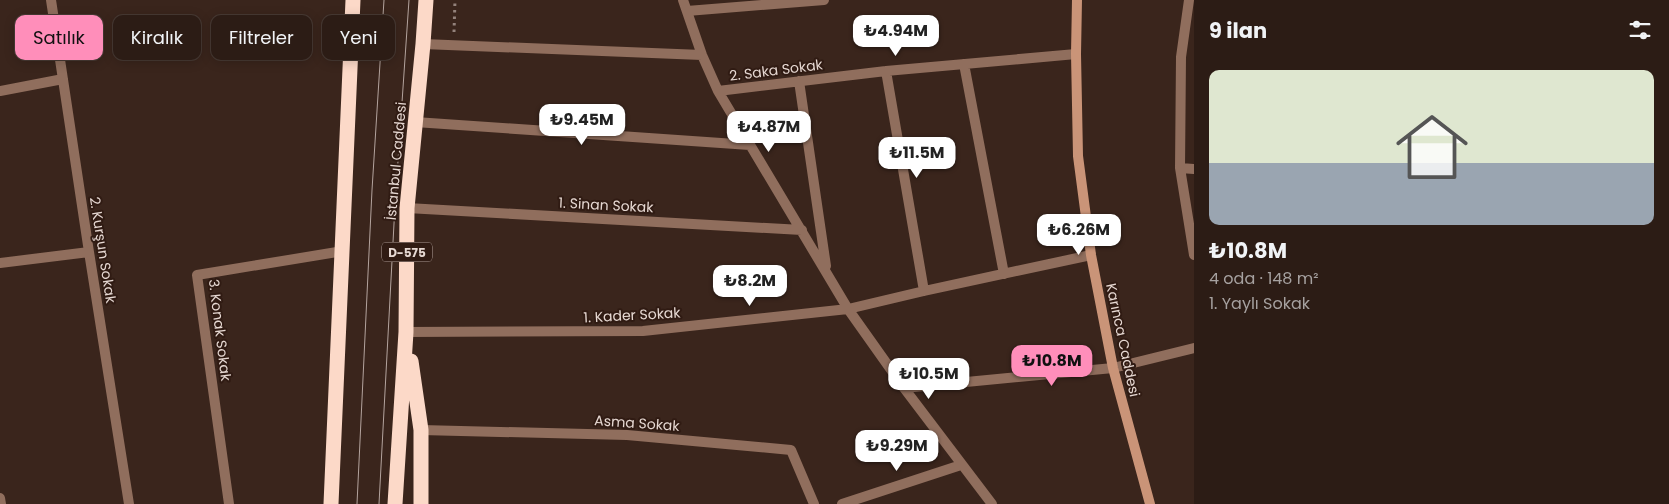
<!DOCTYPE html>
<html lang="tr">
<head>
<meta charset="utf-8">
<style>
  :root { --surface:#2c1c15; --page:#382922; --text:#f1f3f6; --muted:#a6a1a0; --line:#483a34; --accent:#ff8eba }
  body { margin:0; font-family:Poppins,sans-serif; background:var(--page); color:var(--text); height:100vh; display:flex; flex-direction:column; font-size:19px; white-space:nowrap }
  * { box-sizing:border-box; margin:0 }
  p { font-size:16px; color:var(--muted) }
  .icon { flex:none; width:28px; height:28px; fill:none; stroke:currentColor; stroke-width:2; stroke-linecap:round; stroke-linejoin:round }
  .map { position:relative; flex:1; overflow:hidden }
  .drawer { display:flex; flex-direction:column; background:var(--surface); width:475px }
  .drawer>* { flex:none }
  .banner { position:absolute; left:15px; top:15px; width:475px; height:45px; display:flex; gap:10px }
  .price { position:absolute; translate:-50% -42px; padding:0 11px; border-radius:10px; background:#fff; color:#222; font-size:16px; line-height:32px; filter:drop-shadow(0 1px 2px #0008) }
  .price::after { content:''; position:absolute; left:50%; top:30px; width:15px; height:11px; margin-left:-8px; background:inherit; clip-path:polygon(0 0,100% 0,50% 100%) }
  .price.selected { background:var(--accent); color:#111 }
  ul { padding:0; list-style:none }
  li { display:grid; align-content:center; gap:10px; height:265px; padding:0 15px }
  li+li { border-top:1px solid var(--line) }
  li span { display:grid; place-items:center; height:155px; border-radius:10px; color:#555 }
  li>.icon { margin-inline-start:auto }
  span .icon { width:90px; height:90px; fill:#fffc; stroke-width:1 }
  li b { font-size:21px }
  h2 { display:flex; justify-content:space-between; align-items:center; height:60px; padding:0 15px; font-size:21px }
  .chip { padding:0 18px; border-radius:10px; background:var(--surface); box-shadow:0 2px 12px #0003,0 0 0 1px var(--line); font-size:18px; line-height:45px }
  .chip.selected { background:var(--accent); color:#111 }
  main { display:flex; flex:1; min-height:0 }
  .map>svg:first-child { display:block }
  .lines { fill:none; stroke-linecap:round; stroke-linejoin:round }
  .path { stroke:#93827b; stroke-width:3; stroke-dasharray:2.5 4; stroke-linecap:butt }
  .street { stroke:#906e5d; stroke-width:10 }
  .secondary { stroke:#ca9478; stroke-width:10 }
  .highway { stroke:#fcd9c8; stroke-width:15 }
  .tram { stroke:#b4a49e; stroke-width:1 }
  .labels { text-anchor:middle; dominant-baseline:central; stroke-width:4; stroke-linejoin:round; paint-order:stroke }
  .shield { fill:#301b13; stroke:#af9f99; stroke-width:1 }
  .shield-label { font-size:12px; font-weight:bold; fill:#e6d8d2 }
  .street-label { font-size:14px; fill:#e6d8d2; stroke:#301b13 }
</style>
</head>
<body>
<main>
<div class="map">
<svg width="1194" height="504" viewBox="0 0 1194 504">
  <rect width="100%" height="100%" fill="#3a251c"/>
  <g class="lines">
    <path class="path" d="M454,32l1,-32"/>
    <path class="street" d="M51,0l38,252 40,252
      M683,0l19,55 16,36 130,218 56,79 88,116
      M1189,0l-8,57 -1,111 14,87
      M687,11l137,-11
      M423,44l279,11
      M964,64l40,210
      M886,71l38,220
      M799,81l27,185
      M0,91l63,-12
      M718,91l168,-20 190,-17
      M415,122l335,23
      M1180,168l14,1
      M407,208l395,22
      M0,263l89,-11
      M406,332l237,-1 205,-22 76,-18 167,-36
      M904,388l209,-20 81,-20
      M421,430l206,5 164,15 23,54
      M0,498l1,6
      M229,504l-32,-229 146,-24
      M842,504l119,-39"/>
    <path class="secondary" d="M1077,0l-1,54 2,102 13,99 22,113 37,136"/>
    <path class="highway" d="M411,361l10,69v74
      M331,504l22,-504
      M395,504l11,-172 1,-124 16,-164 3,-44"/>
    <path class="tram" d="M357,504l15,-314 12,-190
      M379,504l16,-299 14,-205"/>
  </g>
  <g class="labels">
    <rect class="shield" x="382" y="242.5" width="50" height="19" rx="4"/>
    <g class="shield-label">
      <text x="407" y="252">D-575</text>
    </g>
    <g class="street-label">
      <text transform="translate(776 70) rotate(-7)">2. Saka Sokak</text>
      <text transform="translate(396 161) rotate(-85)">İstanbul Caddesi</text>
      <text transform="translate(606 205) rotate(3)">1. Sinan Sokak</text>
      <text transform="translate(103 250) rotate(81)">2. Kurşun Sokak</text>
      <text transform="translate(632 315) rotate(-3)">1. Kader Sokak</text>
      <text transform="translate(220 330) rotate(83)">3. Konak Sokak</text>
      <text transform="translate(1123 340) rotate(78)">Karınca Caddesi</text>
      <text transform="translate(637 423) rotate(4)">Asma Sokak</text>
    </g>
  </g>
</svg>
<b class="price" style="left:896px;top:57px">₺4.94M</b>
<b class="price" style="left:582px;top:146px">₺9.45M</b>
<b class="price" style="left:769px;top:153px">₺4.87M</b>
<b class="price" style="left:917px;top:179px">₺11.5M</b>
<b class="price" style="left:1079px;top:256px">₺6.26M</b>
<b class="price" style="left:750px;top:307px">₺8.2M</b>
<b class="price selected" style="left:1052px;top:387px">₺10.8M</b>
<b class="price" style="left:929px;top:400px">₺10.5M</b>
<b class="price" style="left:897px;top:472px">₺9.29M</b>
<div class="banner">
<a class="chip selected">Satılık</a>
<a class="chip">Kiralık</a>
<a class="chip">Filtreler</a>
<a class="chip">Yeni</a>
</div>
</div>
<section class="drawer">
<h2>9 ilan<svg class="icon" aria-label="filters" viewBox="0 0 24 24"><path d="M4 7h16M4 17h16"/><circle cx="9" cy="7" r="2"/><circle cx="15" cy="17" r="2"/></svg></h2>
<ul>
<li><span style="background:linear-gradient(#dfe7d0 60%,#9aa5b1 0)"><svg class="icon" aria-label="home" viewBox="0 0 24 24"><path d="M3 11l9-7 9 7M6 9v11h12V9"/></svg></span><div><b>₺10.8M</b><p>4 oda · 148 m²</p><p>1. Yaylı Sokak</p></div></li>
</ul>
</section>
</main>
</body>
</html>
